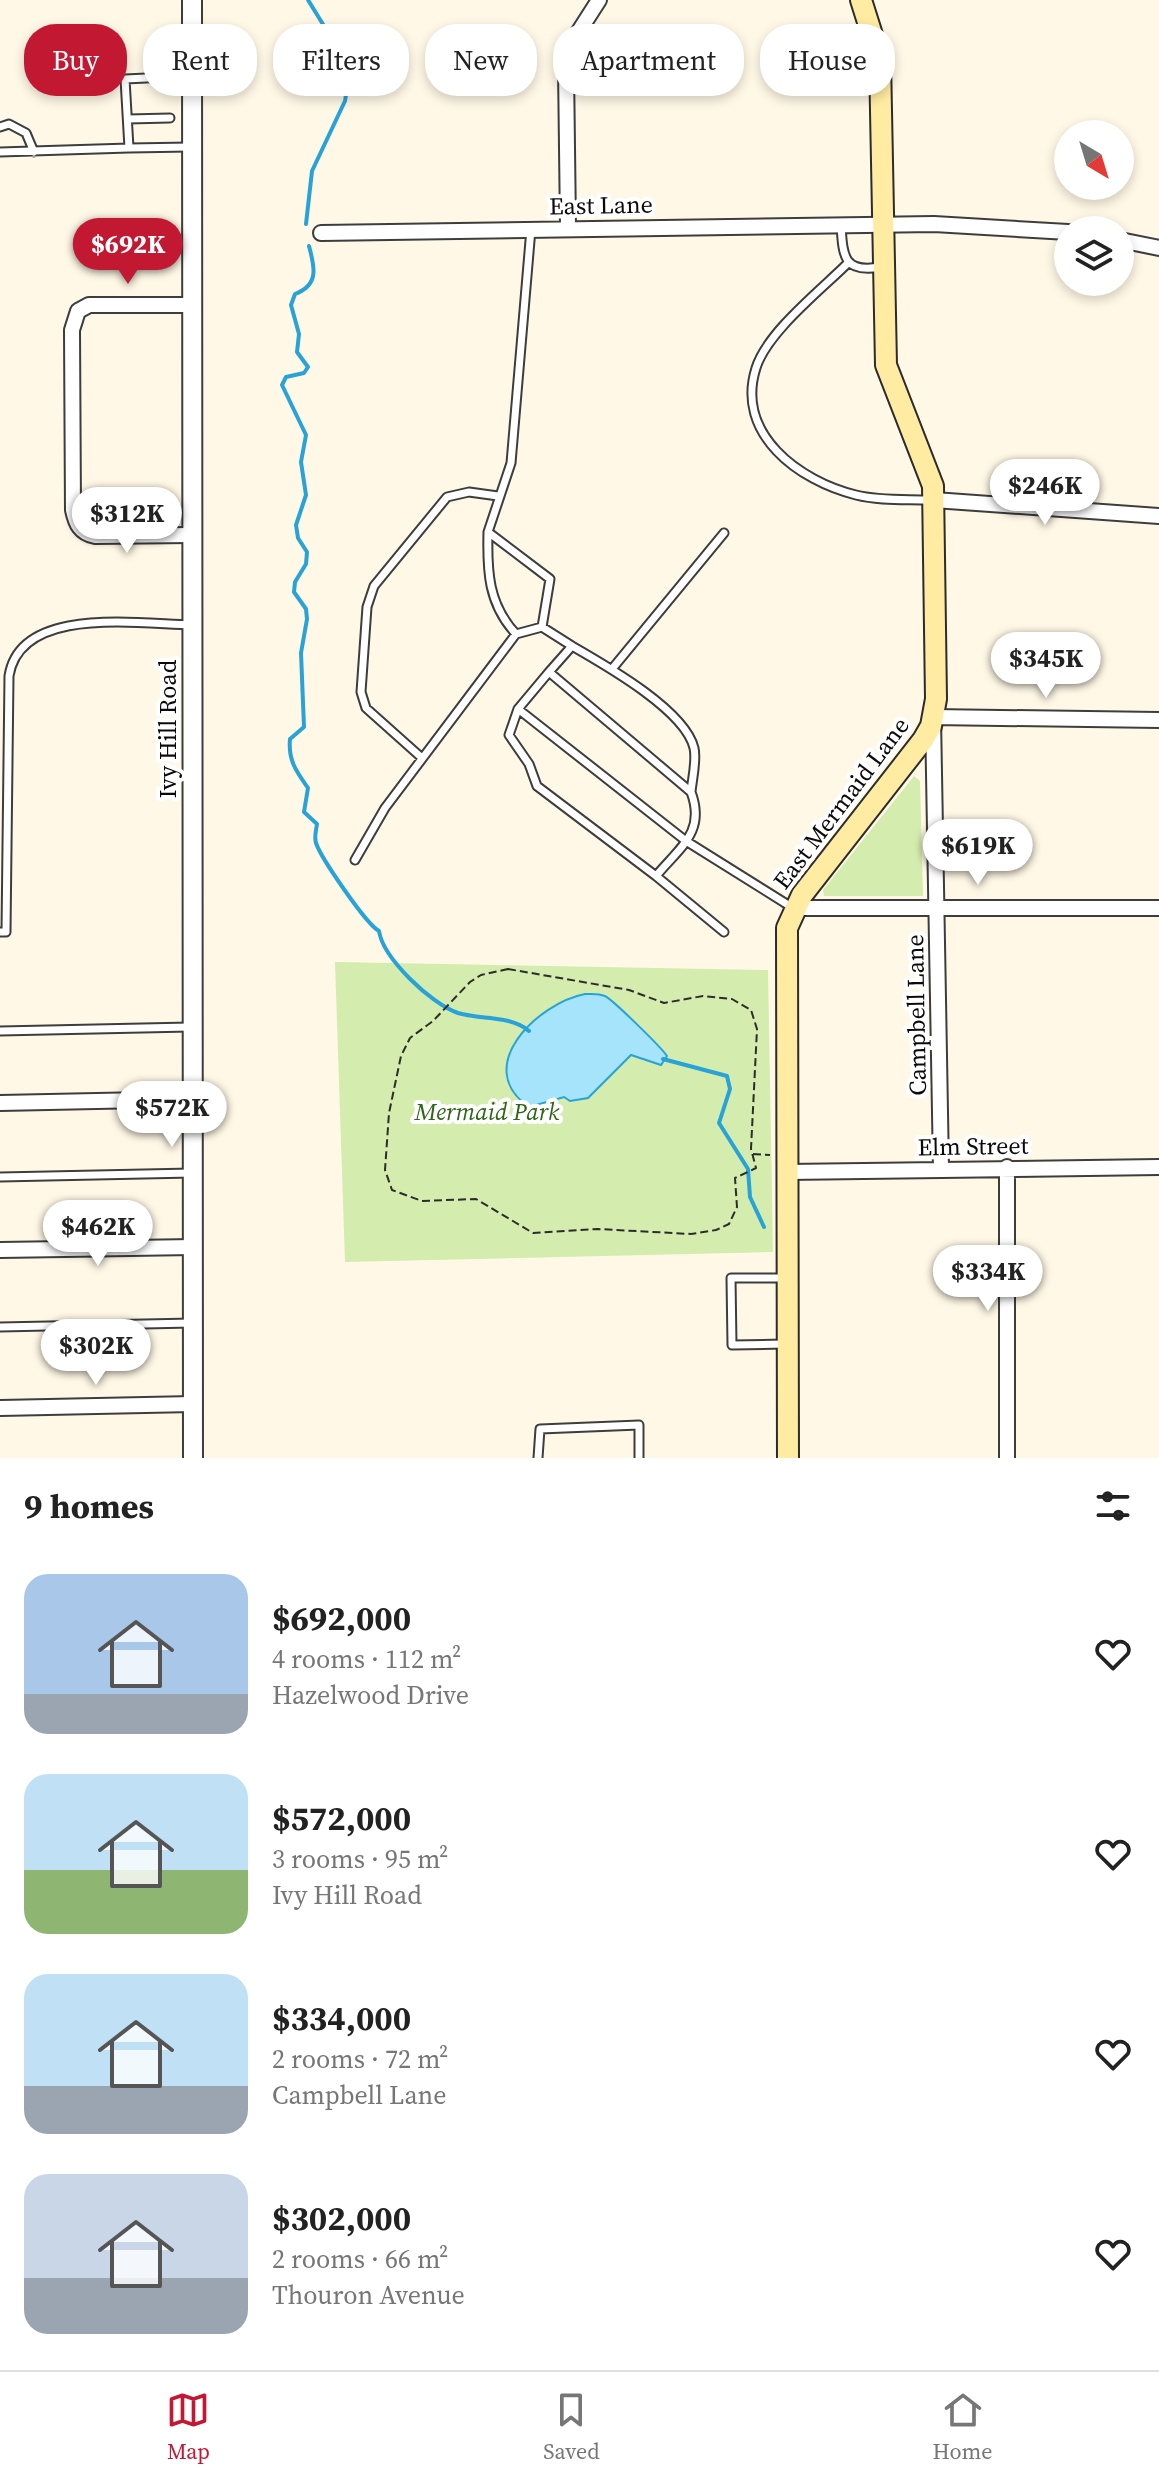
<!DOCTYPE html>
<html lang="en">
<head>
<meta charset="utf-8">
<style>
  :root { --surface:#fff; --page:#f2f2f2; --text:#222; --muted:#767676; --line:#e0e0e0; --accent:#c31832 }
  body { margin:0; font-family:"Source Serif 4",serif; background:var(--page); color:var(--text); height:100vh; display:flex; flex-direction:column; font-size:30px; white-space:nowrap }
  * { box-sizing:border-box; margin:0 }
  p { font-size:26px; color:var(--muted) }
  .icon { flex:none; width:44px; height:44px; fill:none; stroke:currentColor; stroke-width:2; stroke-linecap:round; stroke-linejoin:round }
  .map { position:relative; height:1458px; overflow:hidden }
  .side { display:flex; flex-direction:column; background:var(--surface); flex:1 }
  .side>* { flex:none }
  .hud { position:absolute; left:24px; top:24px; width:1112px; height:72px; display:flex; gap:16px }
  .needle { width:52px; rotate:142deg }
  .controls { position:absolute; left:1054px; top:120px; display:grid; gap:16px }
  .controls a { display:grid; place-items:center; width:80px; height:80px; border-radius:50%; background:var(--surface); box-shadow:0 4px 12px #0003; font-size:40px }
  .price { position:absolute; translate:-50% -68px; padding:0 18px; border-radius:28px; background:#fff; color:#222; font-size:26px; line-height:52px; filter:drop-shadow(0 2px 4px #0008) }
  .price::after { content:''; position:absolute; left:50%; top:48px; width:24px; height:18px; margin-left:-12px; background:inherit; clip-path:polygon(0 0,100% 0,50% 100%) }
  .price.current { background:var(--accent); color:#fff }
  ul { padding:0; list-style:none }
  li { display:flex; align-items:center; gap:24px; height:200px; padding:0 24px }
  li span { display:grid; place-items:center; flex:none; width:224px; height:160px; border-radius:24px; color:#555 }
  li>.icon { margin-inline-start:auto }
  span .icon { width:96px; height:96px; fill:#fffc; stroke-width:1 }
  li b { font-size:34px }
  h2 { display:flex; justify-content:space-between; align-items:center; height:96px; padding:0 24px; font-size:34px }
  .chip { padding:0 28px; border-radius:32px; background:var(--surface); box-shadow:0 4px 12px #0003; font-size:28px; line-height:72px }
  .chip.current { background:var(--accent); color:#fff }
  .tab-bar { display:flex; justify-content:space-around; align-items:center; height:112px; border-top:2px solid var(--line); background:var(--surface); font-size:22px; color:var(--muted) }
  .tab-bar a { display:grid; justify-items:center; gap:4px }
  .tab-bar .current { color:var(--accent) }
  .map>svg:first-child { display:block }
  .green { fill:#d4ecae }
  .water { fill:#a6e4fb; stroke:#28a3d7; stroke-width:2 }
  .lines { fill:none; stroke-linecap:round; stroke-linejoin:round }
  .stream { stroke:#28a3d7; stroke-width:4 }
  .service-casing { stroke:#3d3d3d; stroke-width:11 }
  .minor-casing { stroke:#3d3d3d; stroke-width:18 }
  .tertiary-casing { stroke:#3d3d3d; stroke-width:22 }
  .secondary-casing { stroke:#2c2c2c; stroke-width:24 }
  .path { stroke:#2c2c2c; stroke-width:2; stroke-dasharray:8 4; stroke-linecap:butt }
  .service { stroke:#fff; stroke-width:7 }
  .minor { stroke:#fff; stroke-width:14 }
  .tertiary { stroke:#fff; stroke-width:18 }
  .secondary { stroke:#ffeba1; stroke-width:20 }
  .labels { text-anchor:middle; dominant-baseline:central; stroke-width:8; stroke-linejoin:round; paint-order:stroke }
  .street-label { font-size:24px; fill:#0a0a0a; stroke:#fff }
  .park-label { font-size:24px; font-style:italic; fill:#2f6517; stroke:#fff }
</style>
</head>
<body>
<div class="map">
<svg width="1159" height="1458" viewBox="0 0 1159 1458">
  <rect width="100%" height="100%" fill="#fff8e6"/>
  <path class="green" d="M914,776l6,5 3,115h-99l-1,-6z
    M335,962l433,8 5,282 -428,10z"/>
  <path class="water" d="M585,994c7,0 13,-1 20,2 8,4 56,51 62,60l-6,9 -30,-10 -43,43 -18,3 -6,-4 -35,10c-58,-40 9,-104 56,-113z"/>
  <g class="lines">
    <path class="stream" d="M306,224l6,-53 33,-70 4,-24 -4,-17 -37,-60
      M309,246c6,22 10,39 -14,48l-4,11 8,29 -2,18 11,15 -4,6 -18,4 -4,8 24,50 -5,27 5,33 -10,30 2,13 9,14 -1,12 -11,18 -1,10 12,17 1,10 -6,34 3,74 -14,12c-2,21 6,32 18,49l-4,24 13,12c-1,7 -3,13 -1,19 5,15 50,81 63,88 4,27 52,73 79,82 23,7 52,2 71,18
      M663,1059l64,17 3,13 -11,34 29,46 2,28 14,30"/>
    <g class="service-casing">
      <path id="service" d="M168,77l-43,2 4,69 61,-1
        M128,119l42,-1
        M0,127l9,-3 17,9 8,19
        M0,152l129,-4
        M841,226c2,31 3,47 39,41
        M531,229l-20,234 -23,69 62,47 -8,48 30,19
        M848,263c-26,26 -81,69 -92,105 -21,66 43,113 100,127 24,6 50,4 74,5
        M488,532c-1,39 0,72 28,102
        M612,669l112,-136
        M549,672l23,-26c33,19 113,64 122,102 3,12 -2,32 -3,44
        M518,709l-9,26 20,29 8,22 119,90
        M422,758l-56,-50 -5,-16 6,-85 7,-21 73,-89 22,-5 29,4
        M355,860l30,-52 131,-174 26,-7
        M0,932h6l3,-256c11,-71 130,-52 182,-51
        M724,932l-68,-56c24,-29 50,-44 35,-84l-142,-120 -31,37 168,132 107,67
        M0,1031l190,-4
        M0,1177l192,-4
        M0,1327l192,-4
        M784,1344l-52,1 -1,-67h53
        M538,1458l2,-29 99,-4v33"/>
    </g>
    <g class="minor-casing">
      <path id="minor" d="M568,227l-2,-159 8,-29 25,-39
        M321,233l613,-9 134,8
        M1120,240l39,8
        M934,500l225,16
        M191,535l-96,1c-15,-3 -19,-12 -22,-26l-1,-180 6,-19 11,-6h102
        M794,908h365
        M0,1103l193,-4
        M941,1169l-8,-452 226,3
        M787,1172l372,-5
        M0,1250l194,-3
        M0,1408l193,-4
        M1007,1458v-291"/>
    </g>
    <g class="tertiary-casing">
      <path id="tertiary" d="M192,0l1,1458"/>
    </g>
    <g class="secondary-casing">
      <path id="secondary" d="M788,1458l-1,-530 15,-33 121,-155 8,-14 5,-27 -3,-213 -47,-121 -6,-305 -19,-60"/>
    </g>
    <path class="path" d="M508,969l121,21 35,13 39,-7 29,3 19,11 6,19 -6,120 5,19 -21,10 2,29 -8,17 -13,6 -25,4 -93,-5 -65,4 -57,-34 -54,2 -30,-11 -7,-20 4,-57 12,-57 9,-18 23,-17 37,-39 11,-7z
      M753,1154l17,1"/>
    <use href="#service" class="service"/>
    <use href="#minor" class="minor"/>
    <use href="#tertiary" class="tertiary"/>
    <use href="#secondary" class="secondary"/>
  </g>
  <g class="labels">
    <g class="street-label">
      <text transform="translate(601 205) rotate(-1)">East Lane</text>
      <text transform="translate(167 729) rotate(-90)">Ivy Hill Road</text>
      <text transform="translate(841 803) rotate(-53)">East Mermaid Lane</text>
      <text transform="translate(916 1015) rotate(-91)">Campbell Lane</text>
      <text transform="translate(973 1146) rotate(-1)">Elm Street</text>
    </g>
    <g class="park-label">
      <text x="487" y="1111">Mermaid Park</text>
    </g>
  </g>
</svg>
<div class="controls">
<a><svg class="needle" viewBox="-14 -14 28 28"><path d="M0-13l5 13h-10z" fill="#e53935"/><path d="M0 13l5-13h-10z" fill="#767676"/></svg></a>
<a><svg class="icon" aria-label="layers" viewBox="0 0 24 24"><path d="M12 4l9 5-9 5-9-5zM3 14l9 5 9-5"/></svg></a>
</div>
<b class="price current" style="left:128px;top:286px">$692K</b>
<b class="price" style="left:1045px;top:527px">$246K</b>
<b class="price" style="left:127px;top:555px">$312K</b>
<b class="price" style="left:1046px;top:700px">$345K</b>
<b class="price" style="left:978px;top:887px">$619K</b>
<b class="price" style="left:172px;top:1149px">$572K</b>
<b class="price" style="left:98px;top:1268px">$462K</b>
<b class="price" style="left:988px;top:1313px">$334K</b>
<b class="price" style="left:96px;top:1387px">$302K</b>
<div class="hud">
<a class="chip current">Buy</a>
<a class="chip">Rent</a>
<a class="chip">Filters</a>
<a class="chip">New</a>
<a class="chip">Apartment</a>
<a class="chip">House</a>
</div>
</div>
<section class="side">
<h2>9 homes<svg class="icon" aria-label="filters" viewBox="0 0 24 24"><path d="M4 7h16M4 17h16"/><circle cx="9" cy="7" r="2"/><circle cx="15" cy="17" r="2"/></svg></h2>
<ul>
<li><span style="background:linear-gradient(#a9c7e8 75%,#9aa5b1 0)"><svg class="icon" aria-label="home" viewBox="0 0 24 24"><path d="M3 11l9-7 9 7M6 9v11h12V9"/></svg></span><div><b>$692,000</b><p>4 rooms · 112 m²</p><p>Hazelwood Drive</p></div><svg class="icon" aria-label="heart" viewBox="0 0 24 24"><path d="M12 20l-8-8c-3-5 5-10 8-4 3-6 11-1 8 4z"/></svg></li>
<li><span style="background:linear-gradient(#bfe0f5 60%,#8fb573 0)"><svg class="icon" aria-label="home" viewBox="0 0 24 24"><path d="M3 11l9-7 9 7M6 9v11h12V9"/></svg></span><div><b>$572,000</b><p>3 rooms · 95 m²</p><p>Ivy Hill Road</p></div><svg class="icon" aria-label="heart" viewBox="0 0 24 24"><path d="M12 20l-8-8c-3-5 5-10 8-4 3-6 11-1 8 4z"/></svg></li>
<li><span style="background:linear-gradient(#bfe0f5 70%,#9aa5b1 0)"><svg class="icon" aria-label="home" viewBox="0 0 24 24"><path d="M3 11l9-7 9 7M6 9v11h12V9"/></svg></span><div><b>$334,000</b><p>2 rooms · 72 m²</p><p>Campbell Lane</p></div><svg class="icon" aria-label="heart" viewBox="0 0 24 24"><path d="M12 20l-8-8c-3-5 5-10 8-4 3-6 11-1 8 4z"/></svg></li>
<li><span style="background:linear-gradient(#c9d6e8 65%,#9aa5b1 0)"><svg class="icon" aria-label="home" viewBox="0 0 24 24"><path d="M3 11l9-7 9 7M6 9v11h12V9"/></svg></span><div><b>$302,000</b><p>2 rooms · 66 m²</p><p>Thouron Avenue</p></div><svg class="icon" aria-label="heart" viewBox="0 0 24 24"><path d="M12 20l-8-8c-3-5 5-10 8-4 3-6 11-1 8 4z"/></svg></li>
</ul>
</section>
<nav class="tab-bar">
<a class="current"><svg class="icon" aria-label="map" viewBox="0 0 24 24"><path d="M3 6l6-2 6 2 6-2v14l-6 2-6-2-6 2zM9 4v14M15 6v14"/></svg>Map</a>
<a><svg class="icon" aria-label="saved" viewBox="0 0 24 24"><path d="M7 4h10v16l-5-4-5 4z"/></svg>Saved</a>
<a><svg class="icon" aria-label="home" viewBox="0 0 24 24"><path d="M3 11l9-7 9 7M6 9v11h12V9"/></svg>Home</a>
</nav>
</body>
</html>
